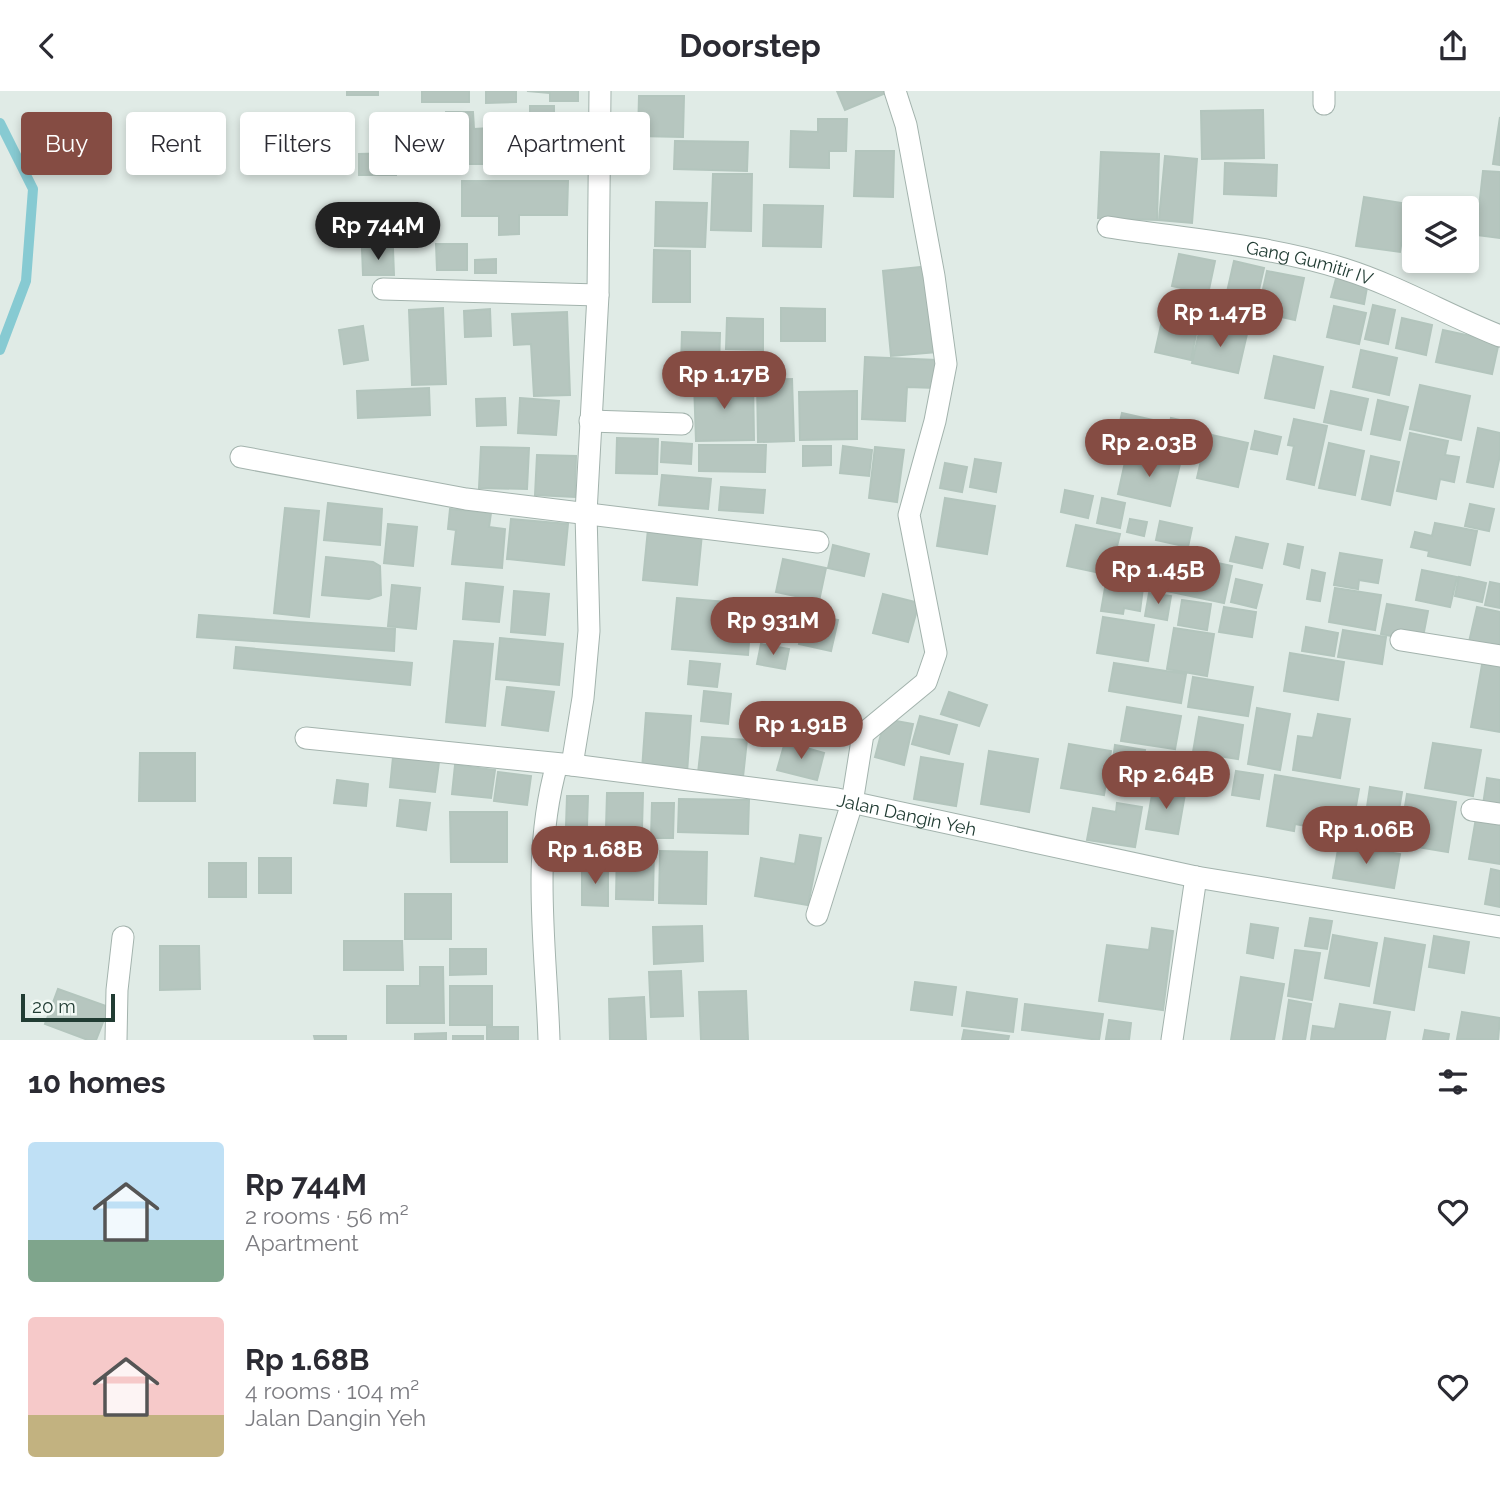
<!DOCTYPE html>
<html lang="en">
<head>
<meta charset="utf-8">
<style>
  :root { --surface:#fff; --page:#f2f2f3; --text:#2b2b33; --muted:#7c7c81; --accent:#854c43 }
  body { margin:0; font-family:Raleway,sans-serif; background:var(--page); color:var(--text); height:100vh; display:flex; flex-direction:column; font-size:26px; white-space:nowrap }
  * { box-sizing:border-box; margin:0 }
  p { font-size:23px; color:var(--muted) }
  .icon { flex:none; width:38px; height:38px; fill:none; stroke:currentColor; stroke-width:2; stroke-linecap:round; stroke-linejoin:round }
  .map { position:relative; height:949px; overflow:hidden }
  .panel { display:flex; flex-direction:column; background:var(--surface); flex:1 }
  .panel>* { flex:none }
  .top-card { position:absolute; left:21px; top:21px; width:700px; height:63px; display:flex; gap:14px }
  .controls { position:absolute; left:1402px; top:105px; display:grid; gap:14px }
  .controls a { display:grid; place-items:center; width:77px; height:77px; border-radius:7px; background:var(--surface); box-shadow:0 4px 10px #0003; font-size:35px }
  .scale { position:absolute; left:21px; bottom:18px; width:94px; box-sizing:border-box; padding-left:7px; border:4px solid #213c33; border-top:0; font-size:19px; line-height:24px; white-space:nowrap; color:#213c33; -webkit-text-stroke:5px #f1f8f4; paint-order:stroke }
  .price { position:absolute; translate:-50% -60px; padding:0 16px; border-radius:24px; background:var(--accent); color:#fff; font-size:23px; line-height:46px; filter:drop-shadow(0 2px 4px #0008) }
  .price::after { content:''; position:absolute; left:50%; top:42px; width:21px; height:16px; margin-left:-10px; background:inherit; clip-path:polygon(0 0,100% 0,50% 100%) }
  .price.current { background:#222; color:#fff }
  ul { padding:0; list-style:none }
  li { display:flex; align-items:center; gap:21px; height:175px; padding:0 28px }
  li span { display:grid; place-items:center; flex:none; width:196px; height:140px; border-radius:7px; color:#555 }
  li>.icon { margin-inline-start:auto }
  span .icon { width:84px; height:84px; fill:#fffc; stroke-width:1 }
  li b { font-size:30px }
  h2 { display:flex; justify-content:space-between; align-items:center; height:84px; padding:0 28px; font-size:30px }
  .pill { padding:0 24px; border-radius:7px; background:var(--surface); box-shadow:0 4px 10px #0003; font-size:24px; line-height:63px }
  .pill.current { background:var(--accent); color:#fff }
  header { display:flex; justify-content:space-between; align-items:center; height:91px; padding:0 28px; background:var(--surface); font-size:32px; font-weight:700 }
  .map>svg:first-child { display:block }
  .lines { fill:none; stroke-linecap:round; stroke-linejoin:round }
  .stream { stroke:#87cad2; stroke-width:10 }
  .building { fill:#b6c6bf; stroke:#b3c5bd; stroke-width:2 }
  .minor-casing { stroke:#a3b3ad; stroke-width:23 }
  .minor { stroke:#fff; stroke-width:21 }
  .labels { text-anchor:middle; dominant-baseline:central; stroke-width:7; stroke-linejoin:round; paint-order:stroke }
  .street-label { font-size:18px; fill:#213c33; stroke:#f1f8f4 }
</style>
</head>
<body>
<header><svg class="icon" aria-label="back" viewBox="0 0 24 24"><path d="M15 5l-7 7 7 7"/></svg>Doorstep<svg class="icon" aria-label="share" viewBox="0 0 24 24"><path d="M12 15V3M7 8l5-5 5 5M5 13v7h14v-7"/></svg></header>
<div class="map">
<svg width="1500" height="949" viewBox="0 0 1500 949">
  <rect width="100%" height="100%" fill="#e0ebe6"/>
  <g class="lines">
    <path class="stream" d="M0,32l33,66 -7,92 -26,69"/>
  </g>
  <path class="building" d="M347,0h31v4h-31z
    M422,0h47v11h-47z
    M486,0h30v11l-30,1z
    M527,0h51v10h-28v-8z
    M837,0h51v1l-43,18z
    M639,5h45l-1,41 -45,-1z
    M530,15h24v40h-24z
    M1263,19l1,48 -62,1 -1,-48z
    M446,21h27l1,17 15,-1v36h-43z
    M413,22v31h-38v-30z
    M1500,26v48l-7,-1z
    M818,28h29l-1,32h-17v17l-39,-1 1,-36 27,1z
    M496,37h33l1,33h-34z
    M675,50l73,1 -1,29 -73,-2z
    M856,60h38l-1,46 -39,-1z
    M1101,61l58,2 -2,66 -59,-2z
    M396,62v22h-37v-21z
    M1165,65l32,3 -5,64 -33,-3z
    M1225,72l52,2 -1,31 -52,-2z
    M1483,80l17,1v66l-24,-3z
    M713,83h39l-1,57 -40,-1z
    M462,90h106l-1,34h-48v19l-20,1v-19h-37z
    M1364,106l44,7 -8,48 -44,-6z
    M656,111l51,1 -2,44 -50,-1z
    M764,114l59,1 -2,41 -58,-1z
    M436,153h31v26h-30z
    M362,158h31l1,26h-31z
    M654,159l36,1v51h-37z
    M1179,163l36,7 -7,33 -36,-8z
    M496,168v14h-21v-13z
    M1234,170l30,7 -9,39 -30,-6z
    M929,175l8,86 -46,4 -8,-85z
    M1267,180l37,7 -9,42 -37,-8z
    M1337,184l31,7 -4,22 -33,-7z
    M1373,214l22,5 -7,34 -23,-5z
    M1334,215l32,7 -7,31 -32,-7z
    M443,217l3,76 -34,1 -3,-75z
    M781,217l44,1v32h-44z
    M490,218l1,27 -26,1 -1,-26z
    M567,221l3,83 -36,1 -3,-52 -17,1 -2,-31z
    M1163,225l35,8 -7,36 -36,-8z
    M727,227l36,1v31l-37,-1z
    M1402,227l30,7 -6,30 -30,-7z
    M1201,233l46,10 -9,39 -46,-10z
    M363,235l5,34 -24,4 -5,-34z
    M1443,239l56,12 -7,32 -56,-12z
    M682,241l38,1 -1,34 -38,-1z
    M1361,259l36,8 -8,37 -36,-8z
    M1274,265l49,11 -9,41 -49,-10z
    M865,266l72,3 -1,28 -29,-1 -2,34 -43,-2z
    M792,288l2,62 -36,1 -1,-62z
    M753,289l1,60 -58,1 -2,-59z
    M1420,294l50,11 -9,44 -51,-11z
    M429,297l1,27 -72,3 -1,-27z
    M857,300v48l-57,1 -1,-48z
    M1331,300l37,8 -7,31 -37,-8z
    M505,307l1,27 -29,1 -1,-27z
    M520,307l39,3 -3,34 -38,-2z
    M1378,309l30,7 -8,33 -29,-6z
    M1122,322l31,7 -7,30 -31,-7z
    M1171,327l27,6 -6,27 -28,-6z
    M1294,328l33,7 -13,59 -27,-6 7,-33 -6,-1z
    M1478,337l22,5v22l-7,32 -26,-5z
    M1255,340l26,6 -4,17 -26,-5z
    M1410,342l38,8 -3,14 14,2 -5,25 -14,-3 -4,20 -39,-8z
    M1207,343l41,9 -10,44 -41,-9z
    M617,347l41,1 -1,35 -41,-1z
    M662,351l30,2 -1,20 -30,-2z
    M1329,352l35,8 -9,44 -36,-7z
    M699,354h67l-1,27 -66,-1z
    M803,355h28v19l-28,1z
    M843,355l29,4 -3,26 -29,-3z
    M481,356l48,1 -2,41 -48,-1z
    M875,356l29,3 -7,52 -28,-4z
    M1127,362l53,11 -10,42 -52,-12z
    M537,364l39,1 -1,41 -40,-2z
    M1371,365l28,6 -9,43 -28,-6z
    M975,368l26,4 -5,29 -26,-5z
    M945,372l22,4 -5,25 -22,-4z
    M662,384l49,4 -3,30 -49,-4z
    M721,396l44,3 -2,23 -44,-3z
    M1065,399l28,6 -5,22 -27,-6z
    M945,407l50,8 -8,48 -50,-8z
    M1102,407l23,5 -5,25 -23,-5z
    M328,412l54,6 -2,36 -56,-5z
    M1470,413l24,5 -5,22 -24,-5z
    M285,417l34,3 -10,106 -35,-4z
    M450,418l41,4 -2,14 16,2 -3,39 -50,-4 4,-34 -8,-1z
    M511,428l57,5 -4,41 -57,-6z
    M1130,428l17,3 -3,14 -17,-4z
    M1160,430l32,7 -4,19 -32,-7z
    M1435,432l42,8 -7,34 -42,-9 1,-5 -18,-4 4,-15 17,4z
    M388,433l29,3 -4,39 -29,-3z
    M1076,434l44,9 -10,41 -43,-9z
    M648,438l54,5 -5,51 -54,-5z
    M1236,446l32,7 -6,24 -32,-7z
    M1288,453l15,3 -4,21 -15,-4z
    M833,454l36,9 -5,22 -36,-8z
    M1165,461l67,14 -8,37 -67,-14z
    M1340,462l42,7 -4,23 -19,-3 -1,9 -24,-4z
    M326,466l47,5 7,4 1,29 -12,4 -47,-4z
    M783,468l43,9 -7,33 -43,-9z
    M1312,479l13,3 -5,28 -13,-2z
    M1422,479l35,7 -7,30 -34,-7z
    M1459,486l27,6 -4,19 -27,-6z
    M1236,488l26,6 -6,23 -25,-6z
    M1106,491l37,6 -3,23 -16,-3 -1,6 -22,-3z
    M1490,491l10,2v24l-15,-3z
    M466,492l37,4 -4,35 -36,-3z
    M392,494l28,3 -4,41 -28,-3z
    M1335,497l46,7 -6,35 -46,-8z
    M514,500l35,3 -4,41 -34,-3z
    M1149,502l22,3 -4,24 -22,-4z
    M883,503l36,9 -11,39 -35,-9z
    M677,507l75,6 -4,51 -76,-6z
    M1182,509l29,4 -4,26 -29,-5z
    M1387,513l41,7 -6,31 -41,-8z
    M1224,516l32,5 -4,25 -33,-5z
    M1477,516l23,5v37l-31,-7z
    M805,522l33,7 -7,31 -32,-7z
    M199,524l196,14 -1,22 -197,-14z
    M1103,526l51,8 -6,36 -51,-8z
    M1306,536l32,6 -4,23 -32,-5z
    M1174,537l40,6 -7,42 -40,-7z
    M1343,539l43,7 -4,27 -44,-7z
    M500,547l63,6 -4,41 -63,-6z
    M454,550l39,3 -8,82 -39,-4z
    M761,553l28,5 -4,20 -28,-5z
    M236,556l176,16 -2,22 -176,-17z
    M1290,562l54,9 -6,38 -54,-9z
    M1483,568l17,2v71l-29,-5z
    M690,570l30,3 -3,23 -29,-3z
    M1114,572l72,11 -5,29 -72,-12z
    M1193,586l60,10 -5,29 -60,-9z
    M507,596l47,5 -6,39 -46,-6z
    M704,600l27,3 -3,30 -27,-3z
    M949,601l38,13 -8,21 -38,-12z
    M1127,616l54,9 -6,33 -54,-8z
    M1257,617l33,6 -10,56 -32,-6z
    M646,622l45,3 -4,57 -45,-3z
    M1318,623l32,5 -10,59 -47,-8 5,-34 15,2z
    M920,625l37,9 -8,29 -37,-10z
    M1199,626l44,8 -5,34 -45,-7z
    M885,628l28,5 -9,41 -29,-8z
    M702,646l45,3 -4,37 -45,-4z
    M785,651l39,11 -7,27 -40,-10z
    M1433,652l48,7 -8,46 -48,-8z
    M1069,653l42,7 -7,44 -43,-7z
    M1115,654l30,5 -4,22 -29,-5z
    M989,660l49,8 -9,53 -48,-8z
    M140,662h55v48h-56z
    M1153,663l32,5 -5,29 -32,-5z
    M393,666l46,5 -4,30 -45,-5z
    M921,666l42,7 -7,42 -42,-7z
    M455,674l40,5 -4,28 -39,-4z
    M1236,680l27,4 -4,24 -27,-4z
    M498,681l33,4 -4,29 -33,-4z
    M1275,684l84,14 -8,45 -56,-10 -1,7 -27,-5z
    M1487,687l13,2v27l-17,-2z
    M337,689l31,4 -2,22 -32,-3z
    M1370,696l32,5 -9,54 -31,-6z
    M1153,698l32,5 -7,40 -32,-5z
    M607,702h36l-1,36 -36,-1z
    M1407,703l49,8 -8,50 -49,-8z
    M567,705h21l-1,30h-21z
    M679,708l70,1 -1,34 -70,-2z
    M400,709l30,3 -4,27 -29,-4z
    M652,712h22l-1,35h-22z
    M1117,712l25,4 -7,40 -48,-7 6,-32 23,4z
    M450,721h57v50h-56z
    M1476,727l24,4v42l-31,-5z
    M800,744l21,3 -13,67 -53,-9 6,-38 34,6z
    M1339,753l61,10 -6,34 -61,-10z
    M617,754l37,1 -1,54 -37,-1z
    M660,760l47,1 -1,52 -47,-1z
    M259,767h32v35h-32z
    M209,772h37v34h-37z
    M582,775l26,1v39l-26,-1z
    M1491,778l9,2v36l-15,-3z
    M405,803h46v45h-46z
    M1310,827l22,3 -5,28 -22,-3z
    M1251,833l27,4 -5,30 -26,-5z
    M702,835l1,35 -49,3 -1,-37z
    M1152,837l21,3 -10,79 -64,-9 8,-56 42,5z
    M1333,844l44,8 -8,43 -44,-8z
    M1434,845l35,6 -5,31 -35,-6z
    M1385,847l40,7 -11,65 -40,-7z
    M344,850h58l1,29h-59z
    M160,855h39l1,43 -40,1z
    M450,858h36v25l-36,1z
    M1295,859l25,3 -8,47 -24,-4z
    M420,876h23l1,56h-57v-37h33z
    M681,880l2,45 -32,1 -2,-45z
    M1241,886l43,7 -10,56h-43z
    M915,891l41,5 -4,28 -41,-5z
    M450,895h42v39h-42z
    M58,898l51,18 -13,33h-8l-43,-16z
    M746,900l2,49h-47l-2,-48z
    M967,901l50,7 -4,33 -51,-6z
    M644,906l2,43h-36l-1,-41z
    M1289,909l22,4 -6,36h-22z
    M1025,913l78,10 -4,26 -77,-10z
    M1340,913l50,8 -5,28h-74l2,-14 22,3z
    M1462,921l38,6 -2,22 -41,-1z
    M1109,929l22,3 -2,17 -23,-1z
    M487,936h31v13h-31z
    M964,939l45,6 -1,4h-46z
    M1425,939l24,4 -1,6h-25z
    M446,942v7h-31v-6z
    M314,945h32v4h-31z
    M453,945h30v4h-30z"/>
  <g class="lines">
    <g class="minor-casing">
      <g id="minor">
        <path d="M1324,13v-13"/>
        <path id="s1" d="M1108,136c77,12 160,18 236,42 54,17 103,46 156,67"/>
        <path d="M383,198l215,6"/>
        <path d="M590,330l92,3"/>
        <path d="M241,366l225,42 352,43"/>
        <path d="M1401,549l99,16"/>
        <path id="s2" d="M306,647l266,27 265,34 359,78 304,50"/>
        <path d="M572,674l11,-67 6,-67 -3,-118 12,-218 2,-204"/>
        <path d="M1472,719l28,4"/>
        <path d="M817,824l35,-112 11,-69 63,-52 10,-29 -27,-138 26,-94 11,-57 -12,-88 -28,-151 -11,-34"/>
        <path d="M116,949l1,-50 6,-53"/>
        <path d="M549,949c-3,-95 -18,-184 8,-276"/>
        <path d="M1172,949l24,-163"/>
      </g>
    </g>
    <use href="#minor" class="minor"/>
  </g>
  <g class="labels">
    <g class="street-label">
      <text stroke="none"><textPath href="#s1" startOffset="205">Gang Gumitir IV</textPath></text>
      <text stroke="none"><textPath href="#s2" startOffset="606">Jalan Dangin Yeh</textPath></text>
    </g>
  </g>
</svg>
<div class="controls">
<a><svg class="icon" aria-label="layers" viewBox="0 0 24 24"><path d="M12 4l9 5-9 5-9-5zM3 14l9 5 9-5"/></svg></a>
</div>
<div class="scale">20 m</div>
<b class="price current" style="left:378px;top:171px">Rp 744M</b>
<b class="price" style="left:1220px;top:258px">Rp 1.47B</b>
<b class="price" style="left:724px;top:320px">Rp 1.17B</b>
<b class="price" style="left:1149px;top:388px">Rp 2.03B</b>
<b class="price" style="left:1158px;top:515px">Rp 1.45B</b>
<b class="price" style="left:773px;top:566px">Rp 931M</b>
<b class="price" style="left:801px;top:670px">Rp 1.91B</b>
<b class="price" style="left:1166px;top:720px">Rp 2.64B</b>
<b class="price" style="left:1366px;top:775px">Rp 1.06B</b>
<b class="price" style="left:595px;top:795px">Rp 1.68B</b>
<div class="top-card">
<a class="pill current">Buy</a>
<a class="pill">Rent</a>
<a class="pill">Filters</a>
<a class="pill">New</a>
<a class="pill">Apartment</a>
</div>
</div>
<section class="panel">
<h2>10 homes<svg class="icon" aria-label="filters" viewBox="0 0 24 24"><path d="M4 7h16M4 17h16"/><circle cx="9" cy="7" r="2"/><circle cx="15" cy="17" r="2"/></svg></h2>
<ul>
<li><span style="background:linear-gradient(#bfe0f5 70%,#7fa58c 0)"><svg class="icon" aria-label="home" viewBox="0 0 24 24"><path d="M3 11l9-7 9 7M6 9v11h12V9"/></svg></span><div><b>Rp 744M</b><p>2 rooms · 56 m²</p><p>Apartment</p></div><svg class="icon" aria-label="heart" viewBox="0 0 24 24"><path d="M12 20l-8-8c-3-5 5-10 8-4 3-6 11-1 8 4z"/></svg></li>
<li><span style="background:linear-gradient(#f6c9c9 70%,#c2b280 0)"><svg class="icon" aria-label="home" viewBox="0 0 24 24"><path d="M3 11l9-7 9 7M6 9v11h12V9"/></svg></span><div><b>Rp 1.68B</b><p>4 rooms · 104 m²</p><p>Jalan Dangin Yeh</p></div><svg class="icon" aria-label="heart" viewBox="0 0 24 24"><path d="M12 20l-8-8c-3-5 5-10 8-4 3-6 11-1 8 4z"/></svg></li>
</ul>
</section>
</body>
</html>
